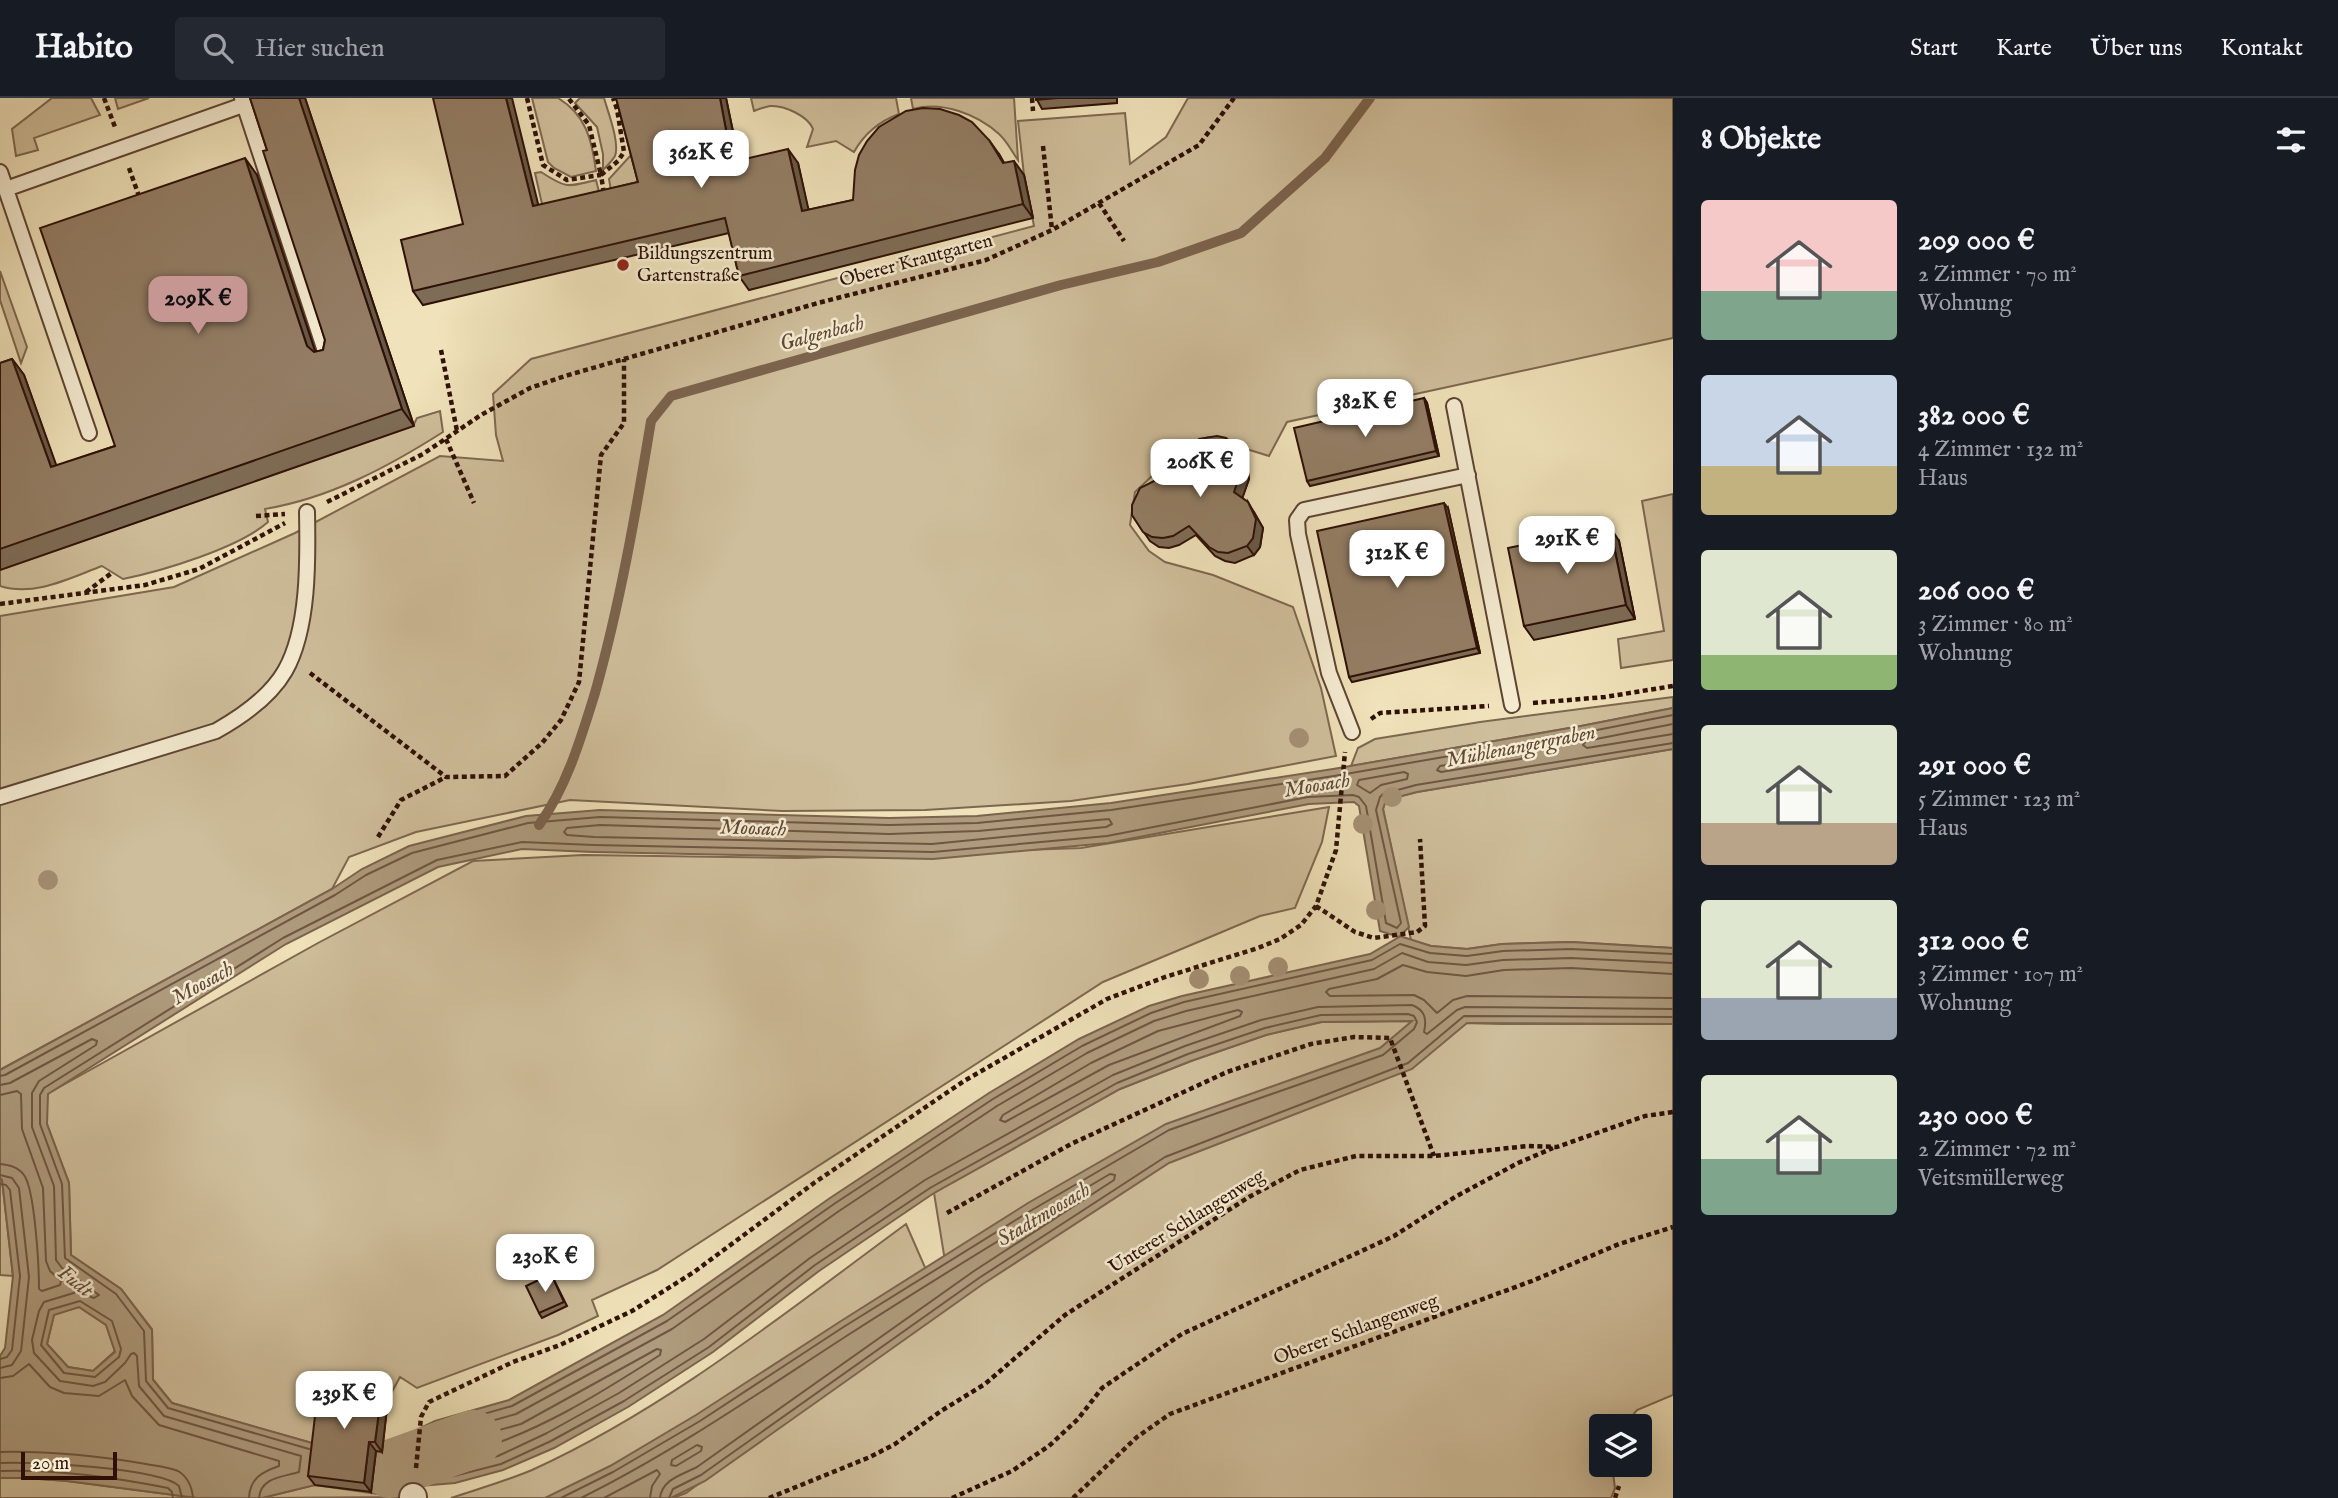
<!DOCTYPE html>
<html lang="de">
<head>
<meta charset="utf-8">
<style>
  :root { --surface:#171b24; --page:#242831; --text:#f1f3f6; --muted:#9ea1a6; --line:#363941; --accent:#c59692 }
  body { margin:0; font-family:"IM FELL English",serif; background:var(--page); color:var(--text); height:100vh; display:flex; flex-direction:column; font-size:26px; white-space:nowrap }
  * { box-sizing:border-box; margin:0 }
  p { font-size:23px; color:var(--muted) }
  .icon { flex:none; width:38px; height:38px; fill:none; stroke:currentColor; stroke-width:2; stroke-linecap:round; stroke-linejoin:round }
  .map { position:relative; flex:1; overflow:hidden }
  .drawer { display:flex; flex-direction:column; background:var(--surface); width:665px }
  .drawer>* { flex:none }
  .fabs { position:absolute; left:1589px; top:1316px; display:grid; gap:14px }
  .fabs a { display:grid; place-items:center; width:63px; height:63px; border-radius:7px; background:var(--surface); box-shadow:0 7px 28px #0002; font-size:35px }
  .scale { position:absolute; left:21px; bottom:18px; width:96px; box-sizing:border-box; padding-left:7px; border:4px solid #2e1006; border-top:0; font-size:19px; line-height:24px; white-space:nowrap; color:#2e1006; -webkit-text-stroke:5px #f5ecd2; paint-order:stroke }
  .price { position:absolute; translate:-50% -60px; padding:0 16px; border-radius:14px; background:#fff; color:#222; font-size:23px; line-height:46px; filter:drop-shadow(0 2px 4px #0008) }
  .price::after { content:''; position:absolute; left:50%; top:42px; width:21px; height:16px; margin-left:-10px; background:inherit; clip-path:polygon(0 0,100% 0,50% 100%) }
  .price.on { background:var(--accent); color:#111 }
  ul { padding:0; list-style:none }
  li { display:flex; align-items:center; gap:21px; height:175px; padding:0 28px }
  li span { display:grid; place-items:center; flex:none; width:196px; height:140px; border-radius:7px; color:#555 }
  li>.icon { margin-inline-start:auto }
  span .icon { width:84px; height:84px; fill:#fffc; stroke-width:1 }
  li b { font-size:30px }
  h2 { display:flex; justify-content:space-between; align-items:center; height:84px; padding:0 28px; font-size:30px }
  header { display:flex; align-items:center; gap:42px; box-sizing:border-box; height:98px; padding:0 35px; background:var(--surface); border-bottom:2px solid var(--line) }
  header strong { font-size:33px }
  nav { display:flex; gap:38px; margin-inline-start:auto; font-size:24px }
  .search { width:490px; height:63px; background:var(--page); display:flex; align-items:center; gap:18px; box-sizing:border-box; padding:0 24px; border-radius:7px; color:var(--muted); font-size:26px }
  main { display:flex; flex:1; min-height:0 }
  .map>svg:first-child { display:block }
  .green { fill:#cfbe9b; stroke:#7e6750; stroke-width:2 }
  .water { fill:#ae9b7d; stroke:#7b634d; stroke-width:2; fill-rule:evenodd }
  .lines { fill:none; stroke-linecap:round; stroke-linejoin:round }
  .shore { stroke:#6e5642; stroke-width:2 }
  .stream { stroke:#7b634d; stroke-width:10 }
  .river { stroke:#ae9b7d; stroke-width:58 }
  .service-casing { stroke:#5e4433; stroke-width:18 }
  .minor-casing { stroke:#5e4433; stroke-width:30 }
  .path { stroke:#2e1006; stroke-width:4.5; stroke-dasharray:5 3.5; stroke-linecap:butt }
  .service { stroke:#f5ecd2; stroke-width:14 }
  .minor { stroke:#f5ecd2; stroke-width:26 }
  .tree { fill:#a49074 }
  .wall { fill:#7e6c56; stroke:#2e1006; stroke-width:2 }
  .shaded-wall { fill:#675846; stroke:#2e1006; stroke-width:2 }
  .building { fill:#937d64; stroke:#2e1006; stroke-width:2 }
  .poi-dot { fill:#8f2418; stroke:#f5ecd2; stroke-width:2.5 }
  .labels { text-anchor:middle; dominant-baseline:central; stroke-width:5; stroke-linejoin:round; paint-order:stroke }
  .poi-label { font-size:19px; fill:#2e1006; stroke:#f5ecd2; text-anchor:start }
  .street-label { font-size:19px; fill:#2e1006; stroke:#f5ecd2 }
  .water-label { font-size:21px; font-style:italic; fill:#614836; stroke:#f5ecd2 }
</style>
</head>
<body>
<header>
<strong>Habito</strong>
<div class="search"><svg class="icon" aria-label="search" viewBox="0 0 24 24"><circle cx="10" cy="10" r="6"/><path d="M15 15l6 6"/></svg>Hier suchen</div>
<nav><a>Start</a><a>Karte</a><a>Über uns</a><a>Kontakt</a></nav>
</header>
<main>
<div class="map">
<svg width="1673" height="1400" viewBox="0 0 1673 1400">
  <rect width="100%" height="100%" fill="#f0e2ba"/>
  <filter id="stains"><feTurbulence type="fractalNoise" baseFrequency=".00286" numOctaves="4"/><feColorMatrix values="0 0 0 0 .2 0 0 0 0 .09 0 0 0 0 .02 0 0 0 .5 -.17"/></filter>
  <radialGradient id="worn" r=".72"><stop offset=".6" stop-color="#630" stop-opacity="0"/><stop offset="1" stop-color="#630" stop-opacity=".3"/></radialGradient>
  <path class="green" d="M52,0h39l9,17 -66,23 4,12 -22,6 -4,-27z
    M115,0h34l-31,11z
    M532,0h26c28,17 34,42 38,73l-25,6 -17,-9 -6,-6z
    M580,0h24c4,14 16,45 11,58 -3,5 -8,10 -12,14v-16l-6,-27 -22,-24z
    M751,0h145l3,16c-19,7 -35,20 -45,38l-18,-11 -29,6 6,-18c-5,-13 -29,-24 -43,-23 -5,1 -11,3 -16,5z
    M911,0h103l4,62c-6,-8 -11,-19 -19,-26 -22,-20 -57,-33 -86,-25z
    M1188,0h485v240l-386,84 -18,34 -61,-19 -39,23 -34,32 -5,33 19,26 16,11 48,13 80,32 28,81 15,68 -148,28 -117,17 -146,9 -143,1 -212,-11 -154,32 -67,25 -17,32 -332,181v-454l174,-29 121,-54 145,-77 63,5 -7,-26 -3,-41 38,-35 503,-133 -10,-51 -6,-54 107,-8 5,51 36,-27z
    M631,57l13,39 -31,8 -4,-23z
    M541,74c26,17 26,15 55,8l6,24 -57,13 -10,-44z
    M0,173l27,76 -6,16 -21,-63z
    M440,313l3,21c-55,35 -113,66 -178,77l3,13c-29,26 -106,49 -145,57l-21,-13c-32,12 -68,31 -102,20v-16l413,-144 4,-8z
    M1673,396v166l-52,8 -3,-29 46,-8 -22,-130z
    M1673,599v11l-92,18 -230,40 7,-18 17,-9 105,-17z
    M1673,651v199l-102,-6 -69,2 -35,5 -36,-3 -20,-6 -28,-131 3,-9 31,-8z
    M1329,709l-7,35 -27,66 -35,8 -157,66 -446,288 -65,30 6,16 -40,19 -141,53 -17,-11 -12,22 -69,46 -147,-42 -19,-24 -1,-50 -31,-40 -50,-34 -2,-72 -22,-59v-30l271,-151 155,-82 110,-6 215,3 283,-10z
    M1413,923l88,3h172v371l-36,15 -13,16h-23v39h11l3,23 -4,10h-938l13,-5 265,-195 -17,-105 186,-104 71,-28 75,-26 56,-13z
    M0,1080l2,2 11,96 -13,-1z
    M906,1126l21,48 -362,226h-114c27,-9 55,-17 81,-28 136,-62 254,-158 374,-246z
    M79,1209l27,18 9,26 -22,20 -25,-4 -21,-23 7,-30z
    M0,1380h26l41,3 130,17h-197z
    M315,1387l84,12 -137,1z"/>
  <path class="water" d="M1673,610v41l-256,43 -31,8 -3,9 26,118 -9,9 31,10 36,3 35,-5 69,-2 102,6v76l-206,-1 -55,46 -243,94 -186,121 -278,197 -34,17h-126l65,-32 86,-51 145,-94 187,-118 138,-79 214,-76 32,-27 -91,1 -55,13 -75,26 -71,28 -186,104 -115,78 -106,81 -85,55 -74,41 -51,22 -48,13 -59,5 4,-50 35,-17 74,-21 154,-85 167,-117 159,-105 90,-54 70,-33 33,-10 188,-42 29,-17 -19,-6 -21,-125 -5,-4 -45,2 -201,39 -175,16 -340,-7 -71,-3 -84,18 -152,77 -238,150 -1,30 22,59 2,72 50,34 31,41 1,50 19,23 147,42 -4,40 -53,13h-65l-130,-17 -41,-3h-26v-122l5,-8 8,-72 -11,-96 -2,-2v-108l332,-181 30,-20 47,-23 117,-30 74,-6 289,8 88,-2 134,-13 222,-34 248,-43zM79,1209l27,18 9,27 -22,19 -25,-4 -21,-23 7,-29z"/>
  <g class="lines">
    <path class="shore" d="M1673,626l-87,17 -3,4 4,3 86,-14
      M1520,654l4,4 -3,3 -80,13 -4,-2 3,-4z
      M1404,674l4,2 -1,5 -26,6 -11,8 -13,-8 2,-5z
      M1109,721l3,5 -6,3 -174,17 -338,-7 -27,-2 -3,-3 3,-4 33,-3 289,9 89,-3z
      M1673,865l-102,-5 -68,2 -37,5 -38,-3 -26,-9 -28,16 -188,42 -32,10 -67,32 -90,53 -158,105 -167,118 -156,85 -75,21 -25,13 -3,20 4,3 35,-3 46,-12 49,-23 72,-40 85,-54 106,-81 115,-78 188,-105 72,-29 76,-26 57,-13 94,-2c13,5 15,14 12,27l3,2 30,-24 8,-3 208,2
      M1673,876l-102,-6 -67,2 -38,6 -39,-4 -24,-7 -26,14 -48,10 -3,3 4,4 84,-1 10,5 13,13 16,-13 14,-4 206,2
      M1238,912l4,2 -2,4 -131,49 -104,57 -5,-2 3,-5 88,-52 67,-32z
      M0,978l5,-1 330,-180 31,-20 46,-22 116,-30 72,-6 289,8 88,-2 134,-13 223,-34 248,-43 91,-18
      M0,987l10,-2 82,-44 5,2 -1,4 -57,36 -7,12v34l22,59 2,74 6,8 37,27 -5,3 -17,-6 -33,10 -5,9 -7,29 2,13 26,28 33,5 12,-4 20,-19 6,-9 3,-1 3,3 2,30 25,30 137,40 -2,16c-16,5 -38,5 -40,26
      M0,997l17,-4 4,3 1,35 21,59 3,73 4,10 11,10 -1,4 -18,6 -3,-2c0,-21 -4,-99 -15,-114 -6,-8 -14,-10 -24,-11
      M0,1077l12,3 7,10 10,89 -8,74 -9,14 -12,3
      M0,1086l6,1 4,5 10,86 -8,74 -5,7 -7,2
      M80,1203l32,20 9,28 -2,8 -24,20 -31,-4 -23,-28 8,-35z
      M657,1251l4,1 -1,5c-61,39 -124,79 -194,98 -12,3 -26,8 -37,4l1,-4 15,-8 76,-21z
      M0,1280l13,-2 16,-12 21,23 14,6 35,3 26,-16 7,16 27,29 120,36v5c-17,6 -29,12 -30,32
      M697,1347l5,2 -1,4 -25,15 -5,-1 1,-5z
      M309,1351l-141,-41 -22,-27 -2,-50 -28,-37 -51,-36 -3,-74 -22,-60v-29l4,-7 239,-150 154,-78 85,-18 71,3 340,7 174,-16 201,-39 45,-2 6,2 7,9 20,117 11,5 4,-5 -25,-113 4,-13 3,-3 33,-9 257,-42
      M0,1354c48,-1 98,4 146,12 10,2 22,3 32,7 10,6 14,16 15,27
      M0,1365c30,-2 160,5 179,23l3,12
      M0,1373c56,-2 113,6 168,17l4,4 1,6
      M561,1400l52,-26 87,-51 145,-95 187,-116 137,-80 214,-75 31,-26 3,-7 -3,-6 -6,-2 -87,1 -56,13 -77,26 -71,29 -187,105 -115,77 -106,82 -85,54 -73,40 -50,23 -47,12 -46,4 -4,-1 4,-37 30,-15 74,-21 155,-85 167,-117 159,-105 89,-53 69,-33 33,-11 188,-42 28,-16 30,9 37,3 36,-5 68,-2 102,5
      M581,1400c93,-46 179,-106 267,-163 86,-55 173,-109 262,-161l5,1 -1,5 -140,91 -277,196c-15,8 -35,12 -37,31
      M604,1400l53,-28 3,4 -8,12 -2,12
      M669,1400l4,-9 28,-14 278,-197 186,-121 243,-94 56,-47 209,1"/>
    <path class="stream" d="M539,727c28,-39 42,-87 56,-132 25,-89 41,-181 56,-272l20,-25 390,-111 97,-23 83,-29 84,-75 45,-60"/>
    <path class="river" d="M390,1371l83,-30"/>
    <g class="service-casing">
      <path id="service" d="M242,0l86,262
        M0,74l89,261
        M6,91l240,-85
        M1454,308l58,299
        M1352,634l-23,-59 -31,-139 -1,-14 7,-10 164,-35
        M0,699l216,-66c25,-14 54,-34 69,-60 24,-42 23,-111 22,-159"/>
    </g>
    <g class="minor-casing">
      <path id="minor" d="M413,1400v-1"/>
    </g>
    <path class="path" d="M104,0l11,29
      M527,0l16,67 24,15 34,-5 3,19
      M1032,0l1,13
      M569,1l20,26 12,50
      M1043,48l9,84
      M129,70l11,31
      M601,77l17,-14 6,-9 -7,-43 -4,-11
      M1099,105l25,38
      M441,252l16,81
      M446,341l28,64
      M327,404l96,-48 58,-39 49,-27 35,-12 253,-73 168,-43 66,-30 147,-85 35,-47
      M256,418l29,-2
      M86,494l27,-20
      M0,506l145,-19 54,-16 86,-46
      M310,575l136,104 59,-1 37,-33 19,-23 18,-38 22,-227 23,-32v-64
      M1533,605l72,-6 68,-11
      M1371,621l9,-6 109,-7
      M378,739l23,-37 45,-23
      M1316,808l39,26 19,6 43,-6 8,-6 -5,-87
      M947,1115l124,-69 156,-72 84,-28 43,-7 36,1 44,118
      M416,1370l5,-51 8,-15 84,-40 47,-17 72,-34 62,-39 120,-89 150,-102 143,-82 58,-22 93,-29 22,-9 21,-14 15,-19 20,-56 9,-98
      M769,1400l101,-41 25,-13 46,-33 44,-27 80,-69 184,-118 51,-27 56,-14h78l94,-10 29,1 88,-31 28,-4
      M952,1400l60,-27 37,-25 29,-27 24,-31 80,-54 212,-98 61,-39 63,-34 35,-15
      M1073,1400l64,-61 33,-23 362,-133 87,-37 54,-17
      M1615,1400l4,-12"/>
    <use href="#service" class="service"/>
    <use href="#minor" class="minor"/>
  </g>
  <g class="tree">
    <circle cx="1299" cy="640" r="10"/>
    <circle cx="1392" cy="699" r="10"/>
    <circle cx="1363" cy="726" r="10"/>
    <circle cx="48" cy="782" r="10"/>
    <circle cx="1376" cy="812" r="10"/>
    <circle cx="1278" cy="869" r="10"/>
    <circle cx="1240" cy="878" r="10"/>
    <circle cx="1199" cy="881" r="10"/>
  </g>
  <path class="wall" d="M250,0h55l109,328 -414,144v-207l12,-4 12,16 32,91 59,-20 142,-271 58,177 8,-2 2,-10 -58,-190z
    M616,0h110l13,62 59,3 10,47 45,-10 146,-46 5,9 20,12 9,43 -284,72 -10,-14 -10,-43 -306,72 -10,-14 50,-67 175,-42z
    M1036,0h81v5l-75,6z
    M1424,300l3,5 12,53 -129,30 -3,-5z
    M1246,362l3,19 -7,19 12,14 9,16 -3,19 -6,8 -19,8 -10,-2 -10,-5 -19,-21 -17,10 -10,3 -10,-1 -9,-6 -18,-26 46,-36z
    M1448,410l32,145 -128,29 -3,-5z
    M1619,443l16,78 -101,21 -10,-14z
    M551,1176l16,32 -25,12 -3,-5z
    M382,1291l6,10 -6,53 -6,-1 -5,41 -56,-7 -7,-9z"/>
  <path class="shaded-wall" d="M299,0h6l109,328 -12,-17z
    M506,0h6l30,122 -9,-14z
    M720,0h6l16,78 -10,-14z
    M989,42l10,14 13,23 -9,-14z
    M788,51l10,14 14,62 -10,-14z
    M245,60l12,17 62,188 -12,-17z
    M1014,63l10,14 9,43 -10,-14z
    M12,261l12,16 39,109 -12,-17z
    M1424,300l3,5 12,53 -3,-5z
    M1239,353l7,9 3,19 -8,23 -7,-10z
    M1248,404l15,26 -3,19 -6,8 -7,-9z
    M1444,405l4,5 32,145 -3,-5z
    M1610,429l9,14 16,78 -9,-14z
    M382,1291l6,10 -6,53 -7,-10z
    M369,1344l7,9 -5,41 -7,-9z"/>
  <path class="building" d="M250,0h49l103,311 -402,140v-186l12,-4 39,108 64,-21 -75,-218 205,-70 62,188 7,6 9,-2 2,-10 -62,-189 4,-1z
    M433,0h73l27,108 105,-24 -22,-84h104l12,64 56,-13 14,62 51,-11 2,-30 4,-15 8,-14 12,-14 27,-16 17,-3 17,1 19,6 13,7 17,18 14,23 11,-2 9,43 -284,72 -14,-58 -312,73 -12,-51 62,-16z
    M1036,0h22l-22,2z
    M1424,300l12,53 -129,30 -13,-53z
    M1217,338l9,2 7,6 6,7 3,18 -8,23 14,10 8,17 -3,19 -6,8 -19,7 -10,-1 -9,-5 -20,-21 -16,10 -10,2 -11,-1 -9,-5 -11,-17v-10l8,-17 16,-8 22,-1 8,-27 13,-13z
    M1444,405l33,145 -128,29 -32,-146z
    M1610,429l16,78 -102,21 -16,-78z
    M551,1176l13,28 -25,11 -13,-27z
    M319,1284l63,7 -7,53h-6l-5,41 -56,-7z"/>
  <circle class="poi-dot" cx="623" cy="167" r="7"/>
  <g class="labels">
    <g class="poi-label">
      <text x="637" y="156">Bildungszentrum<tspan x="637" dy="22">Gartenstraße</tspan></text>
    </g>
    <g class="street-label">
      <text transform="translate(916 163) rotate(-15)">Oberer Krautgarten</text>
      <text transform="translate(1187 1124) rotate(-32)">Unterer Schlangenweg</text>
      <text transform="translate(1356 1232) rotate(-20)">Oberer Schlangenweg</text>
    </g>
    <g class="water-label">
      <text transform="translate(822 236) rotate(-15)">Galgenbach</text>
      <text transform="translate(1521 649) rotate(-11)">Mühlenangergraben</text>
      <text transform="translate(1317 688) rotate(-9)">Moosach</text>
      <text transform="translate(753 731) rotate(2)">Moosach</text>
      <text transform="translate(203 886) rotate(-29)">Moosach</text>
      <text transform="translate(1044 1117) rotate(-31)">Stadtmoosach</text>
      <text transform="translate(75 1184) rotate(38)">Fudt</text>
    </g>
  </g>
  <rect width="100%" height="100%" filter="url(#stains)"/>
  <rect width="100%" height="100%" fill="url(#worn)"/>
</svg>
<div class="fabs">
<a><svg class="icon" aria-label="layers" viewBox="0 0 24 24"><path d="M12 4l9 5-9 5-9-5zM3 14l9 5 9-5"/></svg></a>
</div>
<div class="scale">20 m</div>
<b class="price" style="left:701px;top:92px">362K €</b>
<b class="price on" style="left:198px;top:238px">209K €</b>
<b class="price" style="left:1365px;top:341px">382K €</b>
<b class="price" style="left:1200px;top:401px">206K €</b>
<b class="price" style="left:1567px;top:478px">291K €</b>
<b class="price" style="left:1397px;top:492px">312K €</b>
<b class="price" style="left:545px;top:1196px">230K €</b>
<b class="price" style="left:344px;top:1333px">239K €</b>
</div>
<section class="drawer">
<h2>8 Objekte<svg class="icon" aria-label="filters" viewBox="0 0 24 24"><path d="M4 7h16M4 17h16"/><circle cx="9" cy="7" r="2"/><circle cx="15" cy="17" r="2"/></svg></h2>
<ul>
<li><span style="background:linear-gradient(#f6c9c9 65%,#7fa58c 0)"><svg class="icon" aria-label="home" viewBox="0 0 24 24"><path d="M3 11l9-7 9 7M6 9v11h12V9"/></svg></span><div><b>209 000 €</b><p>2 Zimmer · 70 m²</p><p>Wohnung</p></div></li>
<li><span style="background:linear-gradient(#c9d6e8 65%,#c2b280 0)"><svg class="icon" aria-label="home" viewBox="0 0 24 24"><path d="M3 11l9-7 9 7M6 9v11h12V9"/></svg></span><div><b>382 000 €</b><p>4 Zimmer · 132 m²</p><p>Haus</p></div></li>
<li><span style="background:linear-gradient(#dfe7d0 75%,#8fb573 0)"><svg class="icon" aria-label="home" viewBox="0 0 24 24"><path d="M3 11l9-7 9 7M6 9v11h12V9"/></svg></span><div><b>206 000 €</b><p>3 Zimmer · 80 m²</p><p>Wohnung</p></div></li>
<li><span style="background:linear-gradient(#dfe7d0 70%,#b9a48a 0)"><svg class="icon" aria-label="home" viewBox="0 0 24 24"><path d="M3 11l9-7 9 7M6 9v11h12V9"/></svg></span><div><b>291 000 €</b><p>5 Zimmer · 123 m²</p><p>Haus</p></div></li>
<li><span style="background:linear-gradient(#dfe7d0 70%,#9aa5b1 0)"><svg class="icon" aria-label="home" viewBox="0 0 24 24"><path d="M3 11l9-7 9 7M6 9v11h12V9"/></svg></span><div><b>312 000 €</b><p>3 Zimmer · 107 m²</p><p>Wohnung</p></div></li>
<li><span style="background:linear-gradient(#dfe7d0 60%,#7fa58c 0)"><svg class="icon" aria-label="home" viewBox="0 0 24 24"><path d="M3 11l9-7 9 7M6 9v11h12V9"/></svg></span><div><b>230 000 €</b><p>2 Zimmer · 72 m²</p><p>Veitsmüllerweg</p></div></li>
</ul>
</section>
</main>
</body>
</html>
